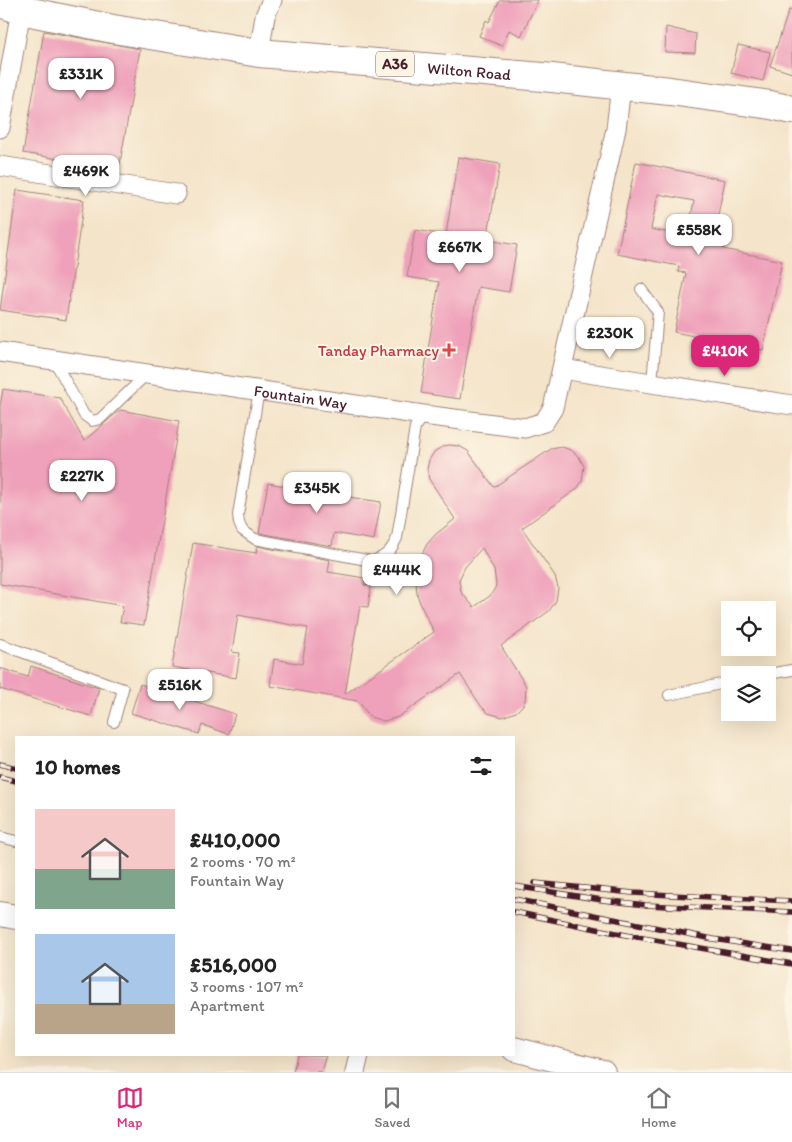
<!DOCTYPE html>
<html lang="en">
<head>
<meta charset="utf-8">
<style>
  :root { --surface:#fff; --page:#f6f6f6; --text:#222; --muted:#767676; --line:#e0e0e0; --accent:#db2777 }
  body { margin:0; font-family:Itim,sans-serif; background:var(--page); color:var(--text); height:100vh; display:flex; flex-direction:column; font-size:19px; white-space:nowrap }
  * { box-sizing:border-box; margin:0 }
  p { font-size:16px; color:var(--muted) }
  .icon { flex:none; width:28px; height:28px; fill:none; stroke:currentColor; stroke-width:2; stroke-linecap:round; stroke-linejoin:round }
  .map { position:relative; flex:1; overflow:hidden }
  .drawer { position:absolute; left:15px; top:736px; width:500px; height:320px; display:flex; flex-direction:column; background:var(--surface); border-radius:0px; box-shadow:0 5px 20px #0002 }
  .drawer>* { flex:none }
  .controls { position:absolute; left:721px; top:601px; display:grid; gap:10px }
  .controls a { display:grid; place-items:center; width:55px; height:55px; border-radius:0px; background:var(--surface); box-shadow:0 5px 20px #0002; font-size:25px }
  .price { position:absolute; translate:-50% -42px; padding:0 11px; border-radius:10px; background:#fff; color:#222; font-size:16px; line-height:32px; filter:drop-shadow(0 1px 2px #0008) }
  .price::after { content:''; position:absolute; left:50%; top:30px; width:15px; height:11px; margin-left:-8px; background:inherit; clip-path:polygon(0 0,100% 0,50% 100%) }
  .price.active { background:var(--accent); color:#fff }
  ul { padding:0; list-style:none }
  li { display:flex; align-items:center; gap:15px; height:125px; padding:0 20px }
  li span { display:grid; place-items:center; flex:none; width:140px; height:100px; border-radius:0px; color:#555 }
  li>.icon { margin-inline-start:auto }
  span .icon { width:60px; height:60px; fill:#fffc; stroke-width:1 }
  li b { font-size:21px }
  h2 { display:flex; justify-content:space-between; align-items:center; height:60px; padding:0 20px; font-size:21px }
  .menu { display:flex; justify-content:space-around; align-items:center; height:70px; border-top:1px solid var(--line); background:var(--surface); font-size:14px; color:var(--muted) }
  .menu a { display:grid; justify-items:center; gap:2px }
  .menu .active { color:var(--accent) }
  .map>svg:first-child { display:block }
  .building { fill:#efa0ba; fill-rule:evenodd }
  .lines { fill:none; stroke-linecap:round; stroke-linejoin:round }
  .service-casing { stroke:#9f827a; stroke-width:12 }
  .minor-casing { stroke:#9f827a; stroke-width:21 }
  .tertiary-casing { stroke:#9f827a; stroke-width:26 }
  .trunk-casing { stroke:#9f827a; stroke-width:30 }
  .service { stroke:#fff; stroke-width:10 }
  .minor { stroke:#fff; stroke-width:19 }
  .tertiary { stroke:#fff; stroke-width:24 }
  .trunk { stroke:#fff; stroke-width:28 }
  .rail-casing { stroke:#4a1f2b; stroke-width:5.5 }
  .rail { stroke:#fcf5e5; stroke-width:4; stroke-dasharray:11; stroke-linecap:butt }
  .health-dot { fill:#e0444e; stroke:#fcf5e5; stroke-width:2 }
  .labels { text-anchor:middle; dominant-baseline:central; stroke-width:4; stroke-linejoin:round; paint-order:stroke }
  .shield { fill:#fcf5e5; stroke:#7f5f63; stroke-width:1 }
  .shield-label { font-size:15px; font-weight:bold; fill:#4a1f2b }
  .street-label { font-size:16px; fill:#4a1f2b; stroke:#fcf5e5 }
  .health-label { font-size:16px; fill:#be3a42; stroke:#fcf5e5; text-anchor:end }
</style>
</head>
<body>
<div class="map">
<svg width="792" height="1072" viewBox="0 0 792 1072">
  <rect width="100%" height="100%" fill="#fcf5e5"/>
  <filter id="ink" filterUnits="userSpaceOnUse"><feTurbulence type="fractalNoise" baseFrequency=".02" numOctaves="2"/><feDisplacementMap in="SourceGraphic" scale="10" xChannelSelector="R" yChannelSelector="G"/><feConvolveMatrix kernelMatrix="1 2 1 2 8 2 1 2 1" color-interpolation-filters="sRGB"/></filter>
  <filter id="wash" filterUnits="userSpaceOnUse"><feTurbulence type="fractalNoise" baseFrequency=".0096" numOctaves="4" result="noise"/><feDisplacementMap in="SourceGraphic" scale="20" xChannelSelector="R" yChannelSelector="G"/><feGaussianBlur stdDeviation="1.12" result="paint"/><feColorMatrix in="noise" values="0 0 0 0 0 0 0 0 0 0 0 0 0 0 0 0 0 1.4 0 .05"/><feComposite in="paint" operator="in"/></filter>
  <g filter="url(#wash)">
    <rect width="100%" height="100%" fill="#f4e4c9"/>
    <g id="blocks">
      <path class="building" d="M500,0h38l-17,36 -12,-6 -7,16 -23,-10 7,-16 3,2z
        M789,10l3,1v62l-22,-7z
        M666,27l30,7 -1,19 -30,-1z
        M44,31l96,18 -21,120 -96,-16z
        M738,45l32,7 -7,29 -32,-8z
        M458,157l42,7 -13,76 30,5 -8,47 -31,-5 -18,112 -39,-6 18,-111 -32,-5 8,-47 31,5z
        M636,162l89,18 -11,55 11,2 -2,12 59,12 -19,89 -89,-18 12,-59 -8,-1 1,-6 -62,-12zM658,194l36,7 -7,36 -36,-8z
        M17,190l67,10 -18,120 -66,-10z
        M3,389l57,9 24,43 36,-31 59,11 -35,204 -24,-3 3,-16 -123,-22v-178z
        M449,445l10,1 9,5 26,36 57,-38 11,-2 9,3 8,7 5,9 -2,15 -5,8 -55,39 33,48 3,12 -2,13 -7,10 -48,35 25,40 -1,15 -3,5 -6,6 -14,5 -14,-4 -7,-7 -21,-32 -62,43 -14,4 -14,-4 -12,-16 -88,-15 4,-27 28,5 6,-36 -70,-13 -6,37 8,1 -4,25 -64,-11 21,-124 63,10 1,-7 73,14 -2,12 37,6 -1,7 7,1 -3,21 -8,-1 -15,88 89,-62 -13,-26 -4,-12 -1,-13 5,-25 6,-12 9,-10 19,-15 -26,-40 -2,-10 2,-9 6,-9 9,-5zM482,548l12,22 2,14 -1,4 -5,8 -16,11 -13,-15 -2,-12 6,-13z
        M268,483l46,8 1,-7 28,5 -1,7 39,6 -7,38 -40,-7 -2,13 -73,-13z
        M31,666l68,22 -8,28 -91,-27v-21l28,9z
        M140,684l95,30 -6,20 -27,-9 -3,9 -68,-21z
        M297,1055h29l-5,17h-28z"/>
    </g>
  </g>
  <g filter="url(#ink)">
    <use href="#blocks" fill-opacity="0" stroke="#9f827a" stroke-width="1"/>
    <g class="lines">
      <g class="service-casing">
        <path id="service" d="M641,289l17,23 -6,71
          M54,360l30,55 8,6 8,-2 47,-45
          M259,390l-21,125 1,8 3,7 13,9 117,22c14,-4 19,-10 25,-23l18,-111 8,-12
          M0,644l123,45 -9,33
          M762,675l30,-5
          M669,695l61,-13
          M0,837l16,4"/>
      </g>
      <g class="minor-casing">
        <g id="minor">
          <path d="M259,53l6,-37 7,-16"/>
          <path d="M0,128l21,-118"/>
          <path d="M0,166l176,28"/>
          <path id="s1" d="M0,352l423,63 102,13 19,-6 9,-14 63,-279 5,-43"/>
          <path d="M562,369l230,36"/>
          <path d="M355,1072l4,-17"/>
        </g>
      </g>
      <g class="tertiary-casing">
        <path id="tertiary" d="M0,914l16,3
          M514,1049l89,23"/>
      </g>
      <g class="trunk-casing">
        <g id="trunk">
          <path id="s2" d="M0,3l21,7 92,19 146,24 284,24 127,14 101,14 21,5"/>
        </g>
      </g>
      <use href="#service" class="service"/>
      <use href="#minor" class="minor"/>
      <use href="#tertiary" class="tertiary"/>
      <use href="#trunk" class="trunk"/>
      <g class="rail-casing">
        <path id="rail" d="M0,764l16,4
          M0,777l16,4
          M535,883l98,10 159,8
          M514,886l88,14 44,5 146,7
          M514,899l199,40 79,12
          M514,912l112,23 166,29"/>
      </g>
      <use href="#rail" class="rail"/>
    </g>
  </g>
  <path class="health-dot" d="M446.5 342.5h5v5h5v5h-5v5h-5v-5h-5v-5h5z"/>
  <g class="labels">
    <rect class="shield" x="376" y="51.5" width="38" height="25" rx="4"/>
    <g class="shield-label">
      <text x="395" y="64">A36</text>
    </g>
    <g class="street-label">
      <text stroke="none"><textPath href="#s2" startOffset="475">Wilton Road</textPath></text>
      <text stroke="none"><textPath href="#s1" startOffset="304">Fountain Way</textPath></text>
    </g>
    <g class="health-label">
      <text x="439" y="350">Tanday Pharmacy</text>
    </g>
  </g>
</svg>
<div class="controls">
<a><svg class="icon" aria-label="locate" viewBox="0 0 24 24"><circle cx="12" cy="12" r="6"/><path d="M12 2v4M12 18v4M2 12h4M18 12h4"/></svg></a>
<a><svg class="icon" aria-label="layers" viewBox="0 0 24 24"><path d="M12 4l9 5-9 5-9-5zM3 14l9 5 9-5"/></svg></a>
</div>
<b class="price" style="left:81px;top:100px">£331K</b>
<b class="price" style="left:86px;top:197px">£469K</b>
<b class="price" style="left:699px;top:256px">£558K</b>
<b class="price" style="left:460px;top:273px">£667K</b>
<b class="price" style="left:610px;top:359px">£230K</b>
<b class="price active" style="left:725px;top:377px">£410K</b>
<b class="price" style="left:82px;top:502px">£227K</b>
<b class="price" style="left:317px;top:514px">£345K</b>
<b class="price" style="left:397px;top:596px">£444K</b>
<b class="price" style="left:180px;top:711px">£516K</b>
<section class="drawer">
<h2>10 homes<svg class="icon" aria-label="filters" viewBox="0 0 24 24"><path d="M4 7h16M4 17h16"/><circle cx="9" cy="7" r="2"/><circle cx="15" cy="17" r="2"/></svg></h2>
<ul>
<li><span style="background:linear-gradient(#f6c9c9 60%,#7fa58c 0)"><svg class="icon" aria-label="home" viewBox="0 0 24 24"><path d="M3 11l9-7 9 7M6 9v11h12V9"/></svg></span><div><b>£410,000</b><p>2 rooms · 70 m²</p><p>Fountain Way</p></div></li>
<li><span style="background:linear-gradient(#a9c7e8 70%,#b9a48a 0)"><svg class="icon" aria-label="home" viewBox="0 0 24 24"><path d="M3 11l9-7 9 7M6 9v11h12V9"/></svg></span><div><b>£516,000</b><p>3 rooms · 107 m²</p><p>Apartment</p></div></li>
</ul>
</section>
</div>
<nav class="menu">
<a class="active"><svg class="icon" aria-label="map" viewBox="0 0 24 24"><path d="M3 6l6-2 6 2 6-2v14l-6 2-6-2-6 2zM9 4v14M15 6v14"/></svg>Map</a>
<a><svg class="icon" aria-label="saved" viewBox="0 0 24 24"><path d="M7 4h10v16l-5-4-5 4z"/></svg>Saved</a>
<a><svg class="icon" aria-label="home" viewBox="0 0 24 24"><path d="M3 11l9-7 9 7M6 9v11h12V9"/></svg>Home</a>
</nav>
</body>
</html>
